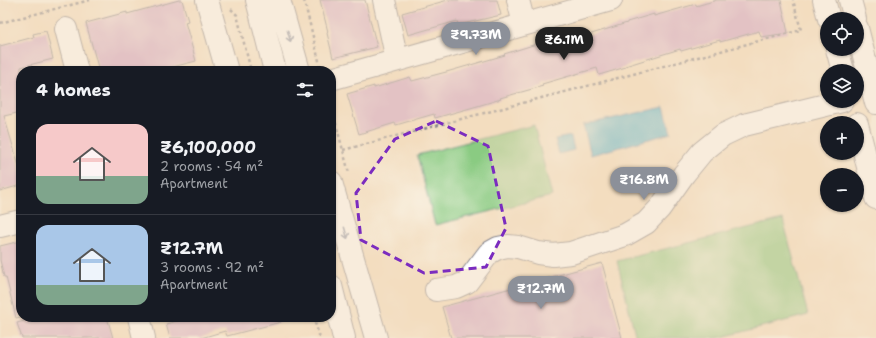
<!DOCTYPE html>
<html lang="en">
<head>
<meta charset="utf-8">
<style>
  :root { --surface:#171b24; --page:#242831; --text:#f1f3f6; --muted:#9ea1a6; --line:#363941; --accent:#8c9099 }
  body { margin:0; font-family:"Shantell Sans",sans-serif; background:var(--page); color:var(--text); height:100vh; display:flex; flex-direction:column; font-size:15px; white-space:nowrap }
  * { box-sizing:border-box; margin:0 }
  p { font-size:13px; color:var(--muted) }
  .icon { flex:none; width:22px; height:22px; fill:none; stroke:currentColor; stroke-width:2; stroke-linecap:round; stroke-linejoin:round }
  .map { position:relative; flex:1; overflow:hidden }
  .details { position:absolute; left:16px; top:66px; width:320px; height:256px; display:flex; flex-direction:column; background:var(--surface); border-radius:16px; box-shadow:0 1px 3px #0004 }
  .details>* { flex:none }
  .controls { position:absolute; left:820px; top:12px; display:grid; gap:8px }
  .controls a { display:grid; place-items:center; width:44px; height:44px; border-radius:50%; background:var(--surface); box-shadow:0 1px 3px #0004; font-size:20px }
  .price { position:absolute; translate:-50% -34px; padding:0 9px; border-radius:14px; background:var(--accent); color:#fff; font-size:13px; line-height:26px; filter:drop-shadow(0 1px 2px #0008) }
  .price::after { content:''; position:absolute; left:50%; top:24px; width:12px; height:9px; margin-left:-6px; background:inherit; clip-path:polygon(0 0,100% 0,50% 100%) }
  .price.on { background:#222; color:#fff }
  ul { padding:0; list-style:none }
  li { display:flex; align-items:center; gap:12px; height:100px; padding:0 20px }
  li+li { border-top:1px solid var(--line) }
  li span { display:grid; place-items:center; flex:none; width:112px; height:80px; border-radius:12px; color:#555 }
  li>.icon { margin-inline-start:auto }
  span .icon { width:48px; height:48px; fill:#fffc; stroke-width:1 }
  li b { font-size:17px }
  h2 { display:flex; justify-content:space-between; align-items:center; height:48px; padding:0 20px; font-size:17px }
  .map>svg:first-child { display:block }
  .green { fill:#8acb82; stroke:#527d70 }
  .water { fill:#53b5d2; stroke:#377298 }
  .building { fill:#d0a3ca }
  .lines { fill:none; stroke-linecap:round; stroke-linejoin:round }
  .minor-casing { stroke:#87868e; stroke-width:24 }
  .path { stroke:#87868e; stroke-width:2.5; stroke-dasharray:3 3; stroke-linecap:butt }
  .minor { stroke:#fff; stroke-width:22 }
  .oneway { stroke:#8d97ae }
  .marked { fill:none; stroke:#7b2cbf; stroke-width:3; stroke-dasharray:8 5; stroke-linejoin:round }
</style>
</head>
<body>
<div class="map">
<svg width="876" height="338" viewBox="0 0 876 338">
  <rect width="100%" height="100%" fill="#fbf7ec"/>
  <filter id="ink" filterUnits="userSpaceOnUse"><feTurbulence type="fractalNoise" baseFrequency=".025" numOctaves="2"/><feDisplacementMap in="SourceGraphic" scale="8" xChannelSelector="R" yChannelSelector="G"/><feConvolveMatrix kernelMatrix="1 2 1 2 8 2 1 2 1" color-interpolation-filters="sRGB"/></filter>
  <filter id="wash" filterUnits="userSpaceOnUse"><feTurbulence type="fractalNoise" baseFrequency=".012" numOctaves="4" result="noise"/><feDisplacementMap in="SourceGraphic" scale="16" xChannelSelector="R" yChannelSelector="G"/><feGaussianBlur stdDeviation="0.9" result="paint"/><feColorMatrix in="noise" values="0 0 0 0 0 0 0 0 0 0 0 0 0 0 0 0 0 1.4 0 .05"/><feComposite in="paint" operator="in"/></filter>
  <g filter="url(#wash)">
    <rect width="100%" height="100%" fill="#f3ddbf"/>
    <path class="green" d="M534,125l18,71 -117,29 -18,-70z
      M783,219l25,96 -90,23h-82l-19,-77z"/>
    <path class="water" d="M664,107l7,26 -80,22 -8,-30z
      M571,136l3,14 -15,4 -4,-15z"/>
    <g id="blocks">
      <path class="building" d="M179,0h3l6,21 -3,1 11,39 -39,10h-58l-13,-48 41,-11v2z
        M320,0h45l12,47 -44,11 -6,-25 1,-1z
        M448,0h49l4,15 -43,10 -1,-4 -49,14 -6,-22z
        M717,0h64l7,33 -27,4 -2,-6 -39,11v-2l-39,11 -1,-2 -55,17 1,1 -27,8 -2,-7 -55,16 1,2 -43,12 1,1 -27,8 -39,11 -1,-4 -38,11 -1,-2 -36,11 -12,-40 27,-8v2l36,-11 2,4 38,-10 55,-16 -1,-1 39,-12v-1l26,-8 3,7 55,-17v-1l27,-8v2l42,-12v2z
        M46,31l7,28 -32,8v45l-17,4 17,57v12l-21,6v-145l34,-9 -1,-3z
        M21,241v76l-5,1 -10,-41h-2l-4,-17v-14z
        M602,263l20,75h-171l-9,-31z
        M39,317h68l6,21h-91l-5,-15z
        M191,317h89l1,5 -54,14 -2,-5 -24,7h-31l-4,-14z"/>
    </g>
  </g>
  <g filter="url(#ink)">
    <use href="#blocks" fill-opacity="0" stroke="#87868e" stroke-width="1"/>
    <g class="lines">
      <g class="minor-casing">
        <path id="minor" d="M207,0l20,71
          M257,0l18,71
          M279,0l20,71
          M384,0l13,60
          M518,0l6,24
          M824,0l5,19
          M850,0l5,19
          M857,28l19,75
          M66,29l11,42
          M837,49l6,22
          M331,79l280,-79
          M857,124l19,74
          M331,182l45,156
          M0,226l21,-5
          M331,286l13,52
          M436,290l20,-3 11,-5 22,-29 9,-5 10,-2 10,1 20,6 15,2 18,-2 54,-18 21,-12 14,-15 24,-34 18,-22 21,-17 21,-10 98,-24
          M139,317l5,21"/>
      </g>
      <path class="path" d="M304,0l16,65
        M231,9l6,6 14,56
        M0,23l90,-23
        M331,105l18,68
        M343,150l458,-120 -8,-30
        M313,317l7,21"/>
      <use href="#minor" class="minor"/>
    </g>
    <defs><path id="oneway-shaft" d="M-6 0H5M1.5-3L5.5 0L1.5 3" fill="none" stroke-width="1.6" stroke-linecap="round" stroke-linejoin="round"/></defs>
    <g class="oneway">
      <use href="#oneway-shaft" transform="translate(289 36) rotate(74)"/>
      <use href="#oneway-shaft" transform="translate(346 233) rotate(74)"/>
    </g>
  </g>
  <path d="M0 0H876V338H0ZM436,121l52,25 18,82 -20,39 -62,6 -63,-33 -5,-47 39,-54z" fill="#f3ddbf" fill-opacity=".55" fill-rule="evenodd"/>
  <path class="marked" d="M436,121l52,25 18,82 -20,39 -62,6 -63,-33 -5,-47 39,-54z"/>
</svg>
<div class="controls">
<a><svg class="icon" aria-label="locate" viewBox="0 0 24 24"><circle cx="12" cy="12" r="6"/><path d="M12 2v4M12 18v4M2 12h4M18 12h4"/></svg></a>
<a><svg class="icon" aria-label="layers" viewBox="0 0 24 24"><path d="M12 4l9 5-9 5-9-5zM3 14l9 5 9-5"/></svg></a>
<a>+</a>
<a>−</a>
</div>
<b class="price" style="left:476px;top:56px">₹9.73M</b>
<b class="price on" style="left:564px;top:61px">₹6.1M</b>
<b class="price" style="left:644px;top:201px">₹16.8M</b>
<b class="price" style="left:541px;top:310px">₹12.7M</b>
<section class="details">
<h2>4 homes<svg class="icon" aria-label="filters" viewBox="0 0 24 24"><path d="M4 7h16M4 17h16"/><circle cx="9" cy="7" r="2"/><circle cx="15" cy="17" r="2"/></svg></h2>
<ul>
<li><span style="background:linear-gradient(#f6c9c9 65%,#7fa58c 0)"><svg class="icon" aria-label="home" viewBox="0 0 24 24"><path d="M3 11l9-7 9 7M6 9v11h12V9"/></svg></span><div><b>₹6,100,000</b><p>2 rooms · 54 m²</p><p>Apartment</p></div></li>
<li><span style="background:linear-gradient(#a9c7e8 75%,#7fa58c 0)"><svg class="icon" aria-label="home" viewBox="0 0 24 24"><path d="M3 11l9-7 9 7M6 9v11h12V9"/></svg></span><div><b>₹12.7M</b><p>3 rooms · 92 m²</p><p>Apartment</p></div></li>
</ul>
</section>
</div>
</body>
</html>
